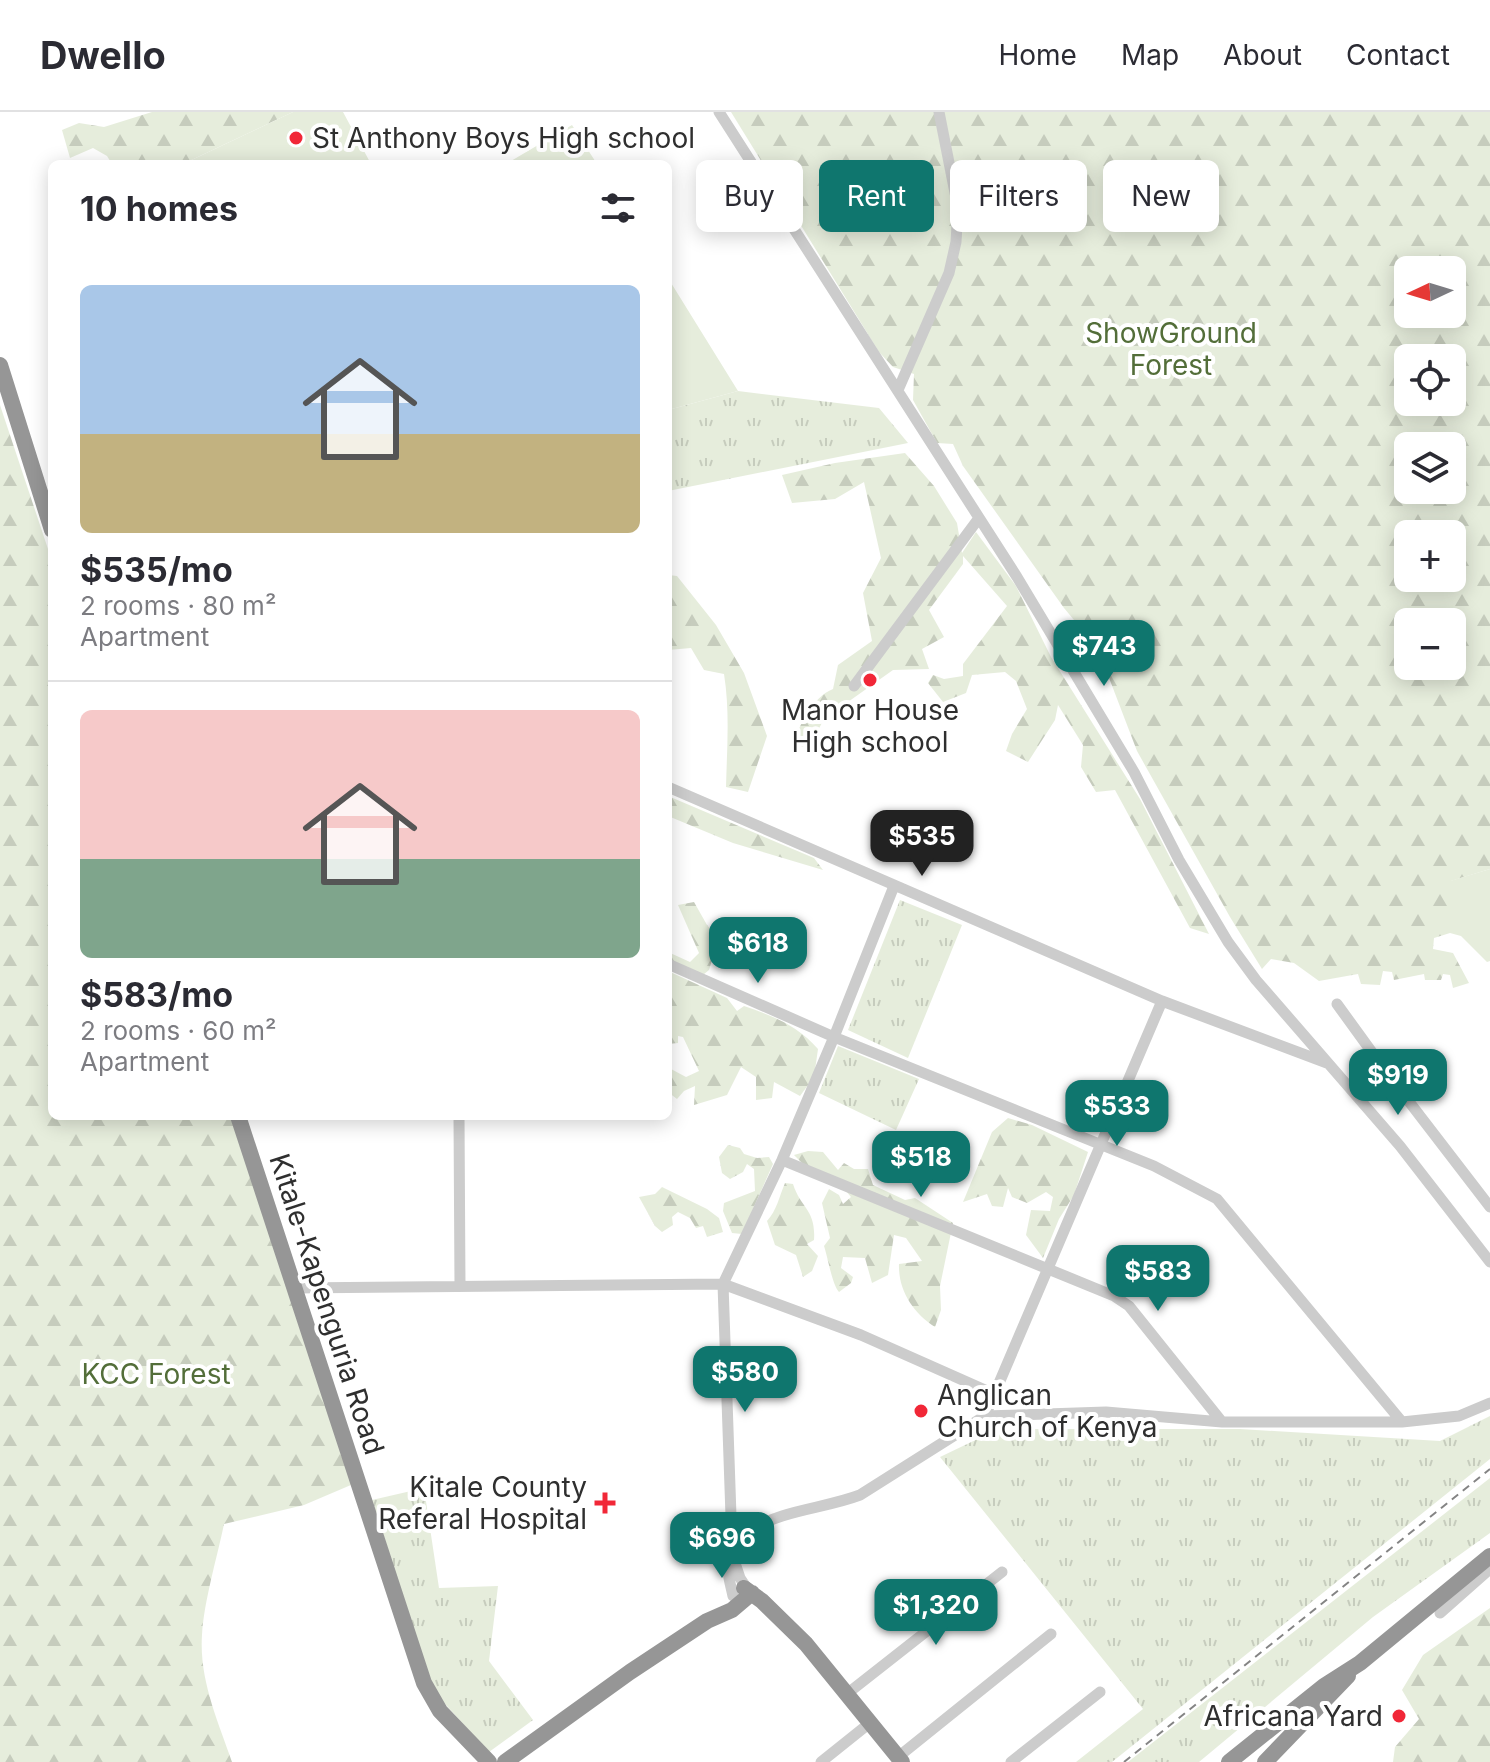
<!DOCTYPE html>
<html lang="en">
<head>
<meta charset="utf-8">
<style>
  :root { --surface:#fff; --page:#f2f2f3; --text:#2b2b33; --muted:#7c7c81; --line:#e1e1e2; --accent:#0f766e }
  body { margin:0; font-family:Inter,sans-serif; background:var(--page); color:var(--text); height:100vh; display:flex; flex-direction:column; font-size:30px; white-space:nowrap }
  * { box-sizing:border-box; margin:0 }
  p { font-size:26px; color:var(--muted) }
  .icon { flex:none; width:44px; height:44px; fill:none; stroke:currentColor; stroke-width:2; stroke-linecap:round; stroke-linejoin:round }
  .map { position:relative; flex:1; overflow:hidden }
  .panel { position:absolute; left:48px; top:48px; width:624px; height:960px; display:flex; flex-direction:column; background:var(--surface); border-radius:12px; box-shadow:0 4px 20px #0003 }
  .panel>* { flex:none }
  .hud { position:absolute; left:696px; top:48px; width:674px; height:72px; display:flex; gap:16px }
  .needle { width:52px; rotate:266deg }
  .tools { position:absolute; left:1394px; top:144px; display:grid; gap:16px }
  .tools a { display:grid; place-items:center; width:72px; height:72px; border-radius:12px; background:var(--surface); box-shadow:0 4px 20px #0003; font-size:40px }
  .price { position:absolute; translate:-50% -68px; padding:0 18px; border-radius:16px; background:var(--accent); color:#fff; font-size:26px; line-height:52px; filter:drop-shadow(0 2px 4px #0008) }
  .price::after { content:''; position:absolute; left:50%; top:48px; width:24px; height:18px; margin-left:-12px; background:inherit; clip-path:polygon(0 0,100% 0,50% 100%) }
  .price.selected { background:#222; color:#fff }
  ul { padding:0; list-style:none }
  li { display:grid; align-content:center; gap:16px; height:424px; padding:0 32px }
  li+li { border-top:2px solid var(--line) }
  li span { display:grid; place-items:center; height:248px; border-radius:12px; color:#555 }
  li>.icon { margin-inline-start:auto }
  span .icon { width:144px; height:144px; fill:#fffc; stroke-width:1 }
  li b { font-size:34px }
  h2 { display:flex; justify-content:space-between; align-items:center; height:96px; padding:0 32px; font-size:34px }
  .tag { padding:0 28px; border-radius:12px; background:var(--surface); box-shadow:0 4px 20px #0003; font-size:28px; line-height:72px }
  .tag.selected { background:var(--accent); color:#fff }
  header { display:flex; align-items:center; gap:48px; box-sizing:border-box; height:112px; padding:0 40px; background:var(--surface); border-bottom:2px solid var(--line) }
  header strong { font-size:38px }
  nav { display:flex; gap:44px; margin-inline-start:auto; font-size:28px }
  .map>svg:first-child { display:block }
  .grass { fill:url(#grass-tufts) }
  .forest { fill:url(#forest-firs); fill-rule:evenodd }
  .green { fill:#e6eddc }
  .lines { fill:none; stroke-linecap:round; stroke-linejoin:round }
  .minor { stroke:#ccc; stroke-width:11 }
  .highway { stroke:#969696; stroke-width:16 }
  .rail { stroke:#848484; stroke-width:2; stroke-dasharray:8 6; stroke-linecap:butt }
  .poi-dot { fill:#f12737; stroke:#fff; stroke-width:3 }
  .labels { text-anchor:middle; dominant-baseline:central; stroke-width:8; stroke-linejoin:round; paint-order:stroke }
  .poi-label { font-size:28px; fill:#2f2f2f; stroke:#fff; text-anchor:start }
  .park-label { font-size:28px; fill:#536e39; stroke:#fff }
  .street-label { font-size:28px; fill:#2f2f2f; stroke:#fff }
</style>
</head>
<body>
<header>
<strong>Dwello</strong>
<nav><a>Home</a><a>Map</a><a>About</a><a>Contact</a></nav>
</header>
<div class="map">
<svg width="1490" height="1650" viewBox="0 0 1490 1650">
  <defs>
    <pattern id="grass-tufts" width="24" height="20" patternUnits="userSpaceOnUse" patternTransform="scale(2)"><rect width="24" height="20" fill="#e6eddc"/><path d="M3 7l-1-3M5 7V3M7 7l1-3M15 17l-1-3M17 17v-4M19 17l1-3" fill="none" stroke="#c6ccbd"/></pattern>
    <pattern id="forest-firs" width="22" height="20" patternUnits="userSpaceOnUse" patternTransform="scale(2)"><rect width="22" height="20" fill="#e6eddc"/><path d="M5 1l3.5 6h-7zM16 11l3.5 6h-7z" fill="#c6ccbd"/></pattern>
  </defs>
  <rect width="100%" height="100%" fill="#fff"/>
  <path class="grass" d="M738,279l141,17 29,35 -240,48v-81z
    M900,788l62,25 -54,133 -60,-28z
    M838,934l81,33 -23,51 -77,-37z
    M1490,1304v43l-378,303h-36l67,-53 -203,-252 48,-23 31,-5h221l200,12z
    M1490,1366v55l-117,84 -174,145h-71z
    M424,1376l15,100 59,-2 -9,75 44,59 -44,32 -55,-60 -62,-192z"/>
  <path class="forest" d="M152,0h141l-110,52h-71l-5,-8 -14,-8 -23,10 -8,-28 17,-7 25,4z
    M731,0h759v757l-39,12 -1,52 -16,5 -1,11 20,4 16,30 -16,5 -3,-13 -7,-1 -2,6h-16l-1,-6 -30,6 -2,-8 -9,-1 -3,14 -19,-1 -3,-10 -39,7 -25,-18 -23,-4 -9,10 -32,-52 -93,-166 -39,-102 -34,-41 -101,-142 -10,-22 -16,-1 -24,-43 1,-26 -21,-7 -14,-15zM1408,158h44v44h-44zM1408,246h44v44h-44zM1408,334h44v44h-44zM1408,422h44v44h-44zM1408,510h44v44h-44z
    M0,293l52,156v555h184l122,366 -54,23 -80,19c-7,34 -20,77 -22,111 -3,45 16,86 30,127h-232z
    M905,341l29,33 23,37 5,30 14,-21 40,54 35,71 89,142 69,135 -19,-6 -75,-138 -19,2 -15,-25 2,-22 -25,-40 -3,15 -27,42 -22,-11 6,-17 15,-25 -11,-28 -11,-9 -33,3 -6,18 -23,9 -15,-19 5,-8 11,4 19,-3v-12l44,-58 -44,-50v8l-34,46 15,27 -22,12 7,20 -36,1 -69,49 -9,17 -1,14 -20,-6c5,-20 19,-47 39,-55l5,-24 34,-24 -9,-48 18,-35 -17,-76 -29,17 -43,4 -10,-28 53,-12z
    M668,463l9,1 39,49 28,48 23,63 -19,56 -22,-5c1,-39 4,-76 -2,-113l-20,-4 -13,-22 -23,2z
    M668,684l146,62 9,12 -90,-27 -65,-27z
    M694,790l13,23 22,24 -1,8h-15l-4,13 -6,5 -35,-16v-7l22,10 9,-9 -21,-48z
    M668,859l59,27 10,13 7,-5c29,10 53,19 74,43l-4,28 -14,19 -26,-14 -2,16 -16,2v-23l-15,-10 -14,28 -33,10 1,-19 -11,5 -7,8 -9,-7v-20l3,-3 15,8 13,-6 -16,-34 -5,-1v7l-10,1z
    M1008,1006l24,7 56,27 -14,43 -15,24 -16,39 -17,-23 5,-25 19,1 3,-14 -7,-5 -19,11 -15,-6 -4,-9 -5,19 -11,-1 -5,-12 -24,8 29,-70z
    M728,1033l12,3 4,6 13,4 12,-1 4,7 -31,70 -10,-1 -9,-22 1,-8 31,-12 -1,-22 -7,-5 -4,8 -13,7 -8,-6 -3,-16z
    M808,1039l15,1 15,18 6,-7 10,6h14l5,16 32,15 10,-2 38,25 -13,63 1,24 -6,17c-22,-14 -37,-37 -36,-63l23,-3 -16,-23 -12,-3 -6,40 -16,8 -7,-25 -22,-1 -2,11 12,9 -2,6 -12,9c-7,-8 -11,-34 -15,-46l6,-8 -8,-35 7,-14 10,6 4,9 8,-7 -17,-20 -29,-11 -11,-11z
    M785,1071l8,1c8,25 23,25 21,56l-7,4 11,12 -6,15 -9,6 -7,-22 -21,-10 -8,-24c10,-11 12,-24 18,-38z
    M662,1075l45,22 12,9 4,14 -16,5 -4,-11 -7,2 -6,-10 -12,-6 -6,5 1,8 -11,7 -7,-6 -16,-29 16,-3z
    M1490,1496v154h-97l2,-15 24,-28 -17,-29 21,-35z"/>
  <path class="green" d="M293,0h50l28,52h-188z
    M572,13l25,39h-91z
    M668,166l70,113 -70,19z
    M1490,757v92l-3,1 -26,-26 -11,-3v-52z"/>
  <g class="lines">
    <path class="minor" d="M719,0l298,465 117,195 45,88 49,82 28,38 144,166 90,116
      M898,278l51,-117 7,-31 2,-34 -19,-96
      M854,574l125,-168
      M668,675l494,214
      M668,852l166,73 60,-151
      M1337,892l50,69 103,134
      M459,1004l1,170
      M782,1048l332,136 15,10 93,116
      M294,1176l429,-4 59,-124 52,-123 320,129 63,33 185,223
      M985,1304l177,-415 165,62
      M732,1433l-9,-261 138,51 133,59
      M732,1442l8,24 6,9
      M733,1484c-3,-14 -10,-36 -3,-49 4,-7 13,-12 19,-16 35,-22 74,-22 111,-36l125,-79 121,-4 116,10h180l57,-6 31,-13
      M1440,1501l50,-44
      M848,1581l154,-121
      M898,1645l153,-123
      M821,1650l50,-40
      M1011,1650l89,-70"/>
    <path class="highway" d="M0,253l52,165
      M238,1004l186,567 16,28 49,51
      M744,1476l18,13 44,43 96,118
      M505,1650l125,-90 77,-51 25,-11 20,-17
      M1229,1650l95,-76 36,-23 130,-107
      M1265,1650l83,-86"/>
    <path class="rail" d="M1124,1650l366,-293"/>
  </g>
  <g class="poi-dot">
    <circle cx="296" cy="26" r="8"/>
    <circle cx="870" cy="568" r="8"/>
    <circle cx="921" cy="1299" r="8"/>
    <path d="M601 1379h8v8h8v8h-8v8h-8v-8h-8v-8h8z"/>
    <circle cx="1399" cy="1604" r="8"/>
  </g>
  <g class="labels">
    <g class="poi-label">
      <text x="312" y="26">St Anthony Boys High school</text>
      <text x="870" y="598" text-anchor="middle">Manor House<tspan x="870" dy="32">High school</tspan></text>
      <text x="937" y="1283">Anglican<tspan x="937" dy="32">Church of Kenya</tspan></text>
      <text x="587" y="1375" text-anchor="end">Kitale County<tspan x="587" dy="32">Referal Hospital</tspan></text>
      <text x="1383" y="1604" text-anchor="end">Africana Yard</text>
    </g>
    <g class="park-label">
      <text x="1171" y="221">ShowGround<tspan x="1171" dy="32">Forest</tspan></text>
      <text x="156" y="1262">KCC Forest</text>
    </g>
    <g class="street-label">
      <text transform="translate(327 1192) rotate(72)">Kitale-Kapenguria Road</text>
    </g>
  </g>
</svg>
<div class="tools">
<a><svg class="needle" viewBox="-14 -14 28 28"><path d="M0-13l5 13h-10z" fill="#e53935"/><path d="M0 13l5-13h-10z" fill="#7c7c81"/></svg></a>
<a><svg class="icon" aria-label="locate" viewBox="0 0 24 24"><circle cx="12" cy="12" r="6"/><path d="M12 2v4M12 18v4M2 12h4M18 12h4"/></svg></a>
<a><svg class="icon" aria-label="layers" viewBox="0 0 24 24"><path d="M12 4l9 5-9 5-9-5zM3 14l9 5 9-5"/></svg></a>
<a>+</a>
<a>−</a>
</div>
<b class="price" style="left:1104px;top:576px">$743</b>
<b class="price selected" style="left:922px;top:766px">$535</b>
<b class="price" style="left:758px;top:873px">$618</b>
<b class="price" style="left:1398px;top:1005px">$919</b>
<b class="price" style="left:1117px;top:1036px">$533</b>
<b class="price" style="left:921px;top:1087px">$518</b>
<b class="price" style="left:1158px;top:1201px">$583</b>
<b class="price" style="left:745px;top:1302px">$580</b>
<b class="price" style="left:722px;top:1468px">$696</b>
<b class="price" style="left:936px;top:1535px">$1,320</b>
<div class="hud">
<a class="tag">Buy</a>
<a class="tag selected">Rent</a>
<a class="tag">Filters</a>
<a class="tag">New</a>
</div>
<section class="panel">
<h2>10 homes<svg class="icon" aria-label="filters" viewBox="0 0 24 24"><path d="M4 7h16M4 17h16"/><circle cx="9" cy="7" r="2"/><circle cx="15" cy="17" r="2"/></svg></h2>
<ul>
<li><span style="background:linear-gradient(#a9c7e8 60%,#c2b280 0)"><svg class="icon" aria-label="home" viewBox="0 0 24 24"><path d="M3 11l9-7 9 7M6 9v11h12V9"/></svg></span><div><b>$535/mo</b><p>2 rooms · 80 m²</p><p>Apartment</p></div></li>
<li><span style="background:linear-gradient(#f6c9c9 60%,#7fa58c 0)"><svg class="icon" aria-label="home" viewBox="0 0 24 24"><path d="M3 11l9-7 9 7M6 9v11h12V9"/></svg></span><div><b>$583/mo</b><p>2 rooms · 60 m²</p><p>Apartment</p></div></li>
</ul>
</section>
</div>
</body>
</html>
